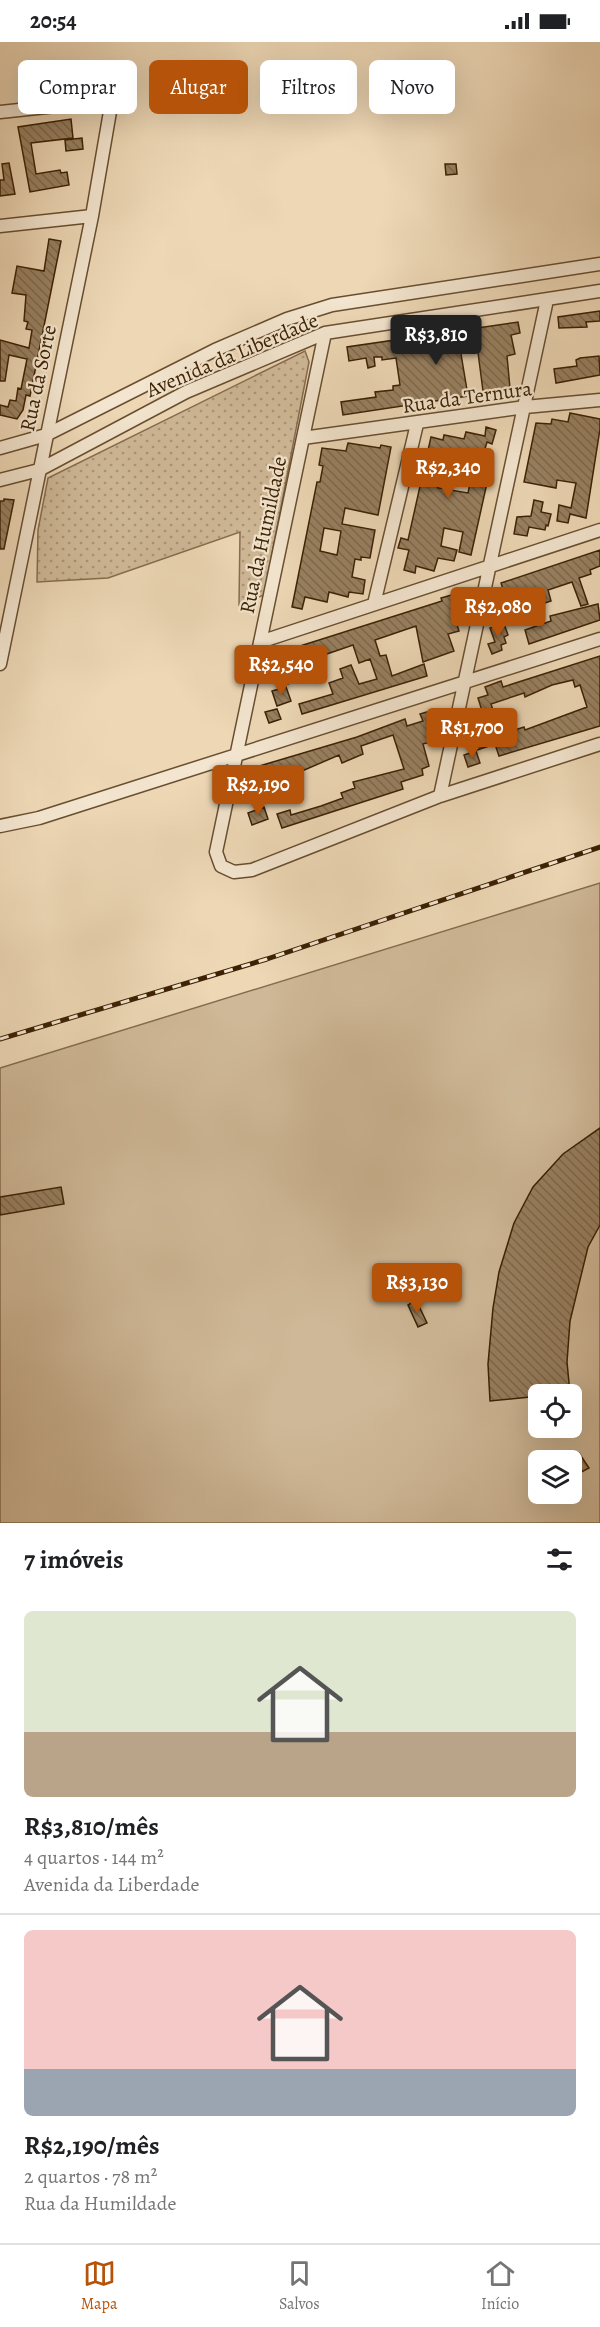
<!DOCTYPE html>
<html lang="pt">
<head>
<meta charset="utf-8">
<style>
  :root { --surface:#fff; --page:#f2f2f2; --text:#202124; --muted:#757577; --line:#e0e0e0; --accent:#b45309 }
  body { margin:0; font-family:Alegreya,serif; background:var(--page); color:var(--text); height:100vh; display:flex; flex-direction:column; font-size:22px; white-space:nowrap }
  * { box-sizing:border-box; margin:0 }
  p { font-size:20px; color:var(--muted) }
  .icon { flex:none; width:33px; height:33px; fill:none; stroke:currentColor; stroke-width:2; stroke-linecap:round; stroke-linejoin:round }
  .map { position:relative; height:1481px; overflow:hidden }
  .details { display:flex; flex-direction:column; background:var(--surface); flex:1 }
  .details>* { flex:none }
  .hud { position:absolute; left:18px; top:18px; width:564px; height:54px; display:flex; gap:12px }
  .fabs { position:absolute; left:528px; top:1342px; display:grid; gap:12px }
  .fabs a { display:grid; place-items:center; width:54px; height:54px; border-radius:9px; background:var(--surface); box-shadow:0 6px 24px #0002; font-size:30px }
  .price { position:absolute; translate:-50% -51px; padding:0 14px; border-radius:6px; background:var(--accent); color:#fff; font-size:20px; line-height:39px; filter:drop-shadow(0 2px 3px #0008) }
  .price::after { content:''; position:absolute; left:50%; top:36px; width:18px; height:14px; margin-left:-9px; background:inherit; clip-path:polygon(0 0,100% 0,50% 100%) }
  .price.selected { background:#222; color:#fff }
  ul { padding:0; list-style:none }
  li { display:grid; align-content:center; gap:12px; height:318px; padding:0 24px }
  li+li { border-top:2px solid var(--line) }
  li span { display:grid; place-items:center; height:186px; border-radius:9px; color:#555 }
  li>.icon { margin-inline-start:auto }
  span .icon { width:108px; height:108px; fill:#fffc; stroke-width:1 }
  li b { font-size:26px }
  h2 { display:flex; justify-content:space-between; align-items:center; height:72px; padding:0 24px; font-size:26px }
  .tag { padding:0 21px; border-radius:9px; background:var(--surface); box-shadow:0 6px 24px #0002; font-size:21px; line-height:54px }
  .tag.selected { background:var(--accent); color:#fff }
  .status { display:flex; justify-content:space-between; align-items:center; height:42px; padding:0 30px; background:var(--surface); direction:ltr }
  .status svg { height:16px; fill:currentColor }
  .menu { display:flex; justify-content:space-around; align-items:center; height:84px; border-top:2px solid var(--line); background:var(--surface); font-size:16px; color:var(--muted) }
  .menu a { display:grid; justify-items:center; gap:3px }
  .menu .selected { color:var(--accent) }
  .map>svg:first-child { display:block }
  .park { fill:url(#park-dots); stroke:#866c4e; stroke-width:1.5 }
  .garden { fill:#cfb897; stroke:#866c4e; stroke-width:1.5; fill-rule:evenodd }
  .building { fill:url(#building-back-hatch); stroke:#3c2104; stroke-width:1.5; fill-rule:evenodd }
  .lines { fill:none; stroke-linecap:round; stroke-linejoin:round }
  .minor-casing { stroke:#684e30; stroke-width:15 }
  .minor { stroke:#f3e5cf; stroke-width:12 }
  .rail-casing { stroke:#3c2104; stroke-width:5 }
  .rail { stroke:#f3e5cf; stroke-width:3; stroke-dasharray:9; stroke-linecap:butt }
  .labels { text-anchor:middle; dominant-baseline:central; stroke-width:4.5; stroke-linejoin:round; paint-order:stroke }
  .street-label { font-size:21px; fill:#3c2104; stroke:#f3e5cf }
</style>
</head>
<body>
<div class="status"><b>20:54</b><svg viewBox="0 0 49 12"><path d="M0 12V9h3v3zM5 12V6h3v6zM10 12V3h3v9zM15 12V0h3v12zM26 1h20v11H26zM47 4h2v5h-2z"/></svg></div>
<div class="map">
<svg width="600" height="1481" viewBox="0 0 600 1481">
  <defs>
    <pattern id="park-dots" width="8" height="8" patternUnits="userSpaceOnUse" patternTransform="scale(1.5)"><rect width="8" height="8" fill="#cfb897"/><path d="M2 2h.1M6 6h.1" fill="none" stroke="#a99579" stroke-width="1.8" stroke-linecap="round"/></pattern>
    <pattern id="building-back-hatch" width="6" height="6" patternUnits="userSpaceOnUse" patternTransform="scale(1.5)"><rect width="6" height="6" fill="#988060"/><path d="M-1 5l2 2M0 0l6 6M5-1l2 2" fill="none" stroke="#7d684d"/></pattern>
  </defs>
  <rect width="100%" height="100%" fill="#edd7b5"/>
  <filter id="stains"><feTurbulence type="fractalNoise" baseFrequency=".00333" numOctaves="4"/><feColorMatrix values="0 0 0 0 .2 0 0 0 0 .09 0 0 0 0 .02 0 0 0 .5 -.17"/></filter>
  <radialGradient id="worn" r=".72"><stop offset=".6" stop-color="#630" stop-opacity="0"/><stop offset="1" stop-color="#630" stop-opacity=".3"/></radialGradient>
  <path class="park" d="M305,309l4,11 -45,233 -25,10 1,-73 -132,46 -71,4 1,-52 10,-52z"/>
  <path class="garden" d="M600,841v640h-600v-455zM538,1353h34v33h-34zM538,1419h34v33h-34z"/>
  <path class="building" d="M71,77l2,19 -42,5 5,31 24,-4 1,3 6,-1 2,13 -39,7 -12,-65z
    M82,96l1,11 -17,2 -1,-11z
    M9,121l6,31 -15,2v-16h4l-2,-16z
    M445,122h11l1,10 -11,1z
    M49,197l12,2 -31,155 -4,-1 -3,15 -6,9 -17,-4v-10l8,2 2,-7 6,1 2,-13 3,1 6,-30 -18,-4 -4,26h-5v-41l29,8 3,-18 -6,-1 2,-7 -4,-1 2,-26 -14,-2 5,-27 27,5z
    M600,269v10l-14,1 1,5 -28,1 -1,-11z
    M518,280l2,11 -9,2 4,19 -8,2 3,32 -27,3 -6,-46 -17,3 8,48 -125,19 -2,-13 35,-5 -1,-5 18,-2v-4l7,-1 -4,-27 -14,2v-3h-8l1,9 -7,2 -2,-10 -17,3 -2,-14z
    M599,314l1,19 -44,8 -2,-14 23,-3 -1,-6 4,-2z
    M570,371l30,6v10l-14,89 -16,-4 -2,9 -11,-2 2,-16 12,3 5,-25 -19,-3 -1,8 -32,-6 12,-59 15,1 1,-5 16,3z
    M486,385l10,3 -4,14 -5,-2 -6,20 10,3 -20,90 -12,-3 4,-20 -19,-4 -3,18 16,4 -3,11 -16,-3 -4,13 -18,-5 -1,7 -11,-3 5,-20 -11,-2 3,-10 7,2 23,-103 12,3 1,-5 20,4 2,-7 19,4zM451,414l24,5 -7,32 -30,-5 4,-19 5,1z
    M348,401l32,5 1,-3 10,2 -13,68 -33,-7 -3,16 33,6 -5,28 -9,-1v3l-6,-1 -3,18 13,3 -2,14 -14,-2 -1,5 -19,-5 -2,10 -22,-5 -3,12 -10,-2 25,-125h3l3,-16 -4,-1 3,-17 24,3zM324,486l17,3 -4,24 -17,-4z
    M4,457l10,1 -10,49h-4v-48h4z
    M534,458l9,2 -2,10 10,2 -3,12 -2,-1 -1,5 -16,-3 -2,9 -13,-2 3,-17 14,-1z
    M600,508v16l-10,4 1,4 -12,4 9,26 -7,2 -9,-24 -24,8 3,11 -52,17 -4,-12 12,-4 -6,-19z
    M455,552l1,4 5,-2 3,13 -11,3 6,19 -11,3 6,17 -31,11 -7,-36 -41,14 5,16 6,-1 6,21 32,-12 3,12 -125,38 -3,-10 34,-10 -4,-11 14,-5 -3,-9 11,-4 8,19 18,-5 -7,-20 -11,4 -6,-18 -29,10 -1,-4 -16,5 3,8 -14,4 4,12 -19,6 -6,-17 7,-2 -4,-14 164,-52 -1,-3z
    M598,562l2,16 -71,24 -4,-14 26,-9 -1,-5z
    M504,582l4,11 -4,2 2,6 -5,2 1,5 -10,4 -4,-10 7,-2 -5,-14z
    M600,614v70l-101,30 -4,-12 -24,8 -5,-14 14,-5 -6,-17 9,-2 -5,-16 10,-3 -3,-8 16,-6 2,6zM573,638l2,7 5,-2 7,22 -62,23 -1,-3 -15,5 -1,-3 -8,2 -9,-27 33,-11 1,4 27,-12z
    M286,645l5,14 -14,5 -5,-15z
    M277,667l4,10 -12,4 -4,-11z
    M437,667l4,13 -8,3 4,11 -4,1 1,4 -11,3 6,22 -7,3 1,6 -22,7 2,7 -121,39 -5,-14 13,-4 1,5 30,-9 22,-8 -2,-5 14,-5 -2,-6 51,-13 -11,-34 -32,11 2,8 -21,9 -3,-8 -37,16 -32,8 5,15 -19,6 -7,-21 9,-3 -2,-9 101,-30 48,-18 2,7 16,-5 -3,-7z
    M476,709l4,12 -12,4 -4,-12z
    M264,765l4,12 -16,6 -4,-12z
    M600,1086v97l-12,22 -18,74 -3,41 3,31 -80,8 -2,-37 5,-56 6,-36 15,-49 19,-36 30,-33z
    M61,1145l3,17 -64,11v-18z
    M416,1258l11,23 -9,4 -10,-22z
    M579,1411l10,15 -17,9v-20z"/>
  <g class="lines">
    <g class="minor-casing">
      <path id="minor" d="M0,70l112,-12 -20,116 -92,448
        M0,184l92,-10
        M325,291l-109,519 5,14 13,6 18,-2 188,-74 160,-52
        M303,396l222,-31 75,-7
        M0,406l46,-13 169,-85 72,-31 45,-14 268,-41
        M0,438l39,-10 147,-78 139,-59 275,-42
        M374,562l43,-180
        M260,600l340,-112
        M440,754l107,-496
        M0,784l39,-8 561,-179"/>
    </g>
    <use href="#minor" class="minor"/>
    <g class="rail-casing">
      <path id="rail" d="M0,997l267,-80 333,-112"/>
    </g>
    <use href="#rail" class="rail"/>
  </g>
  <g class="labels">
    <g class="street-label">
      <text transform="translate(232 313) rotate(-23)">Avenida da Liberdade</text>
      <text transform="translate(38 336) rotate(-78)">Rua da Sorte</text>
      <text transform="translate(467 355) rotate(-8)">Rua da Ternura</text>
      <text transform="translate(263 493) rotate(-78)">Rua da Humildade</text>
    </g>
  </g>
  <rect width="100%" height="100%" filter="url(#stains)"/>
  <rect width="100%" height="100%" fill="url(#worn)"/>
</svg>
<div class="fabs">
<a><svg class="icon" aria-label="locate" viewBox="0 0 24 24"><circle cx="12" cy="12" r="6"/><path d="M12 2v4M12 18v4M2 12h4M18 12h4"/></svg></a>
<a><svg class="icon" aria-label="layers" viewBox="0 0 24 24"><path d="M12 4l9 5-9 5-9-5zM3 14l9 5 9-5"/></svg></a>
</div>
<b class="price selected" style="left:436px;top:324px">R$3,810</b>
<b class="price" style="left:448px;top:457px">R$2,340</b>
<b class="price" style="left:498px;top:596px">R$2,080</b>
<b class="price" style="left:281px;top:654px">R$2,540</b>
<b class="price" style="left:472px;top:717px">R$1,700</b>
<b class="price" style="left:258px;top:774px">R$2,190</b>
<b class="price" style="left:417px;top:1272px">R$3,130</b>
<div class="hud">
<a class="tag">Comprar</a>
<a class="tag selected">Alugar</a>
<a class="tag">Filtros</a>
<a class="tag">Novo</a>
</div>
</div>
<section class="details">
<h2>7 imóveis<svg class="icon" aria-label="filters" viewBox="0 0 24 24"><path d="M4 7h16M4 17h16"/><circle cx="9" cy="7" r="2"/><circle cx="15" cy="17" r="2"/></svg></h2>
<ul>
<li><span style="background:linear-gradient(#dfe7d0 65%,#b9a48a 0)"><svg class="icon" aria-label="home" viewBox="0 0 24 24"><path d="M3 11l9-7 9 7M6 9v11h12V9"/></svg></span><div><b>R$3,810/mês</b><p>4 quartos · 144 m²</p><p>Avenida da Liberdade</p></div></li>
<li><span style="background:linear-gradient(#f6c9c9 75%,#9aa5b1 0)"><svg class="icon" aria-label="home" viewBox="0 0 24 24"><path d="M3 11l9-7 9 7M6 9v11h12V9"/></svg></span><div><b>R$2,190/mês</b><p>2 quartos · 78 m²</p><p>Rua da Humildade</p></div></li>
</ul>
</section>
<nav class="menu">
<a class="selected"><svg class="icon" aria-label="map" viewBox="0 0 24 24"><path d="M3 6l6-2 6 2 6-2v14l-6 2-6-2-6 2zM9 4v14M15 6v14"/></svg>Mapa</a>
<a><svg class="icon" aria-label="saved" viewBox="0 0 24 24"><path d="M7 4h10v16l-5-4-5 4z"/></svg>Salvos</a>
<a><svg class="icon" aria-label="home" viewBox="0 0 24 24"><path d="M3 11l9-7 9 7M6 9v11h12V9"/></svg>Início</a>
</nav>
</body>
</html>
